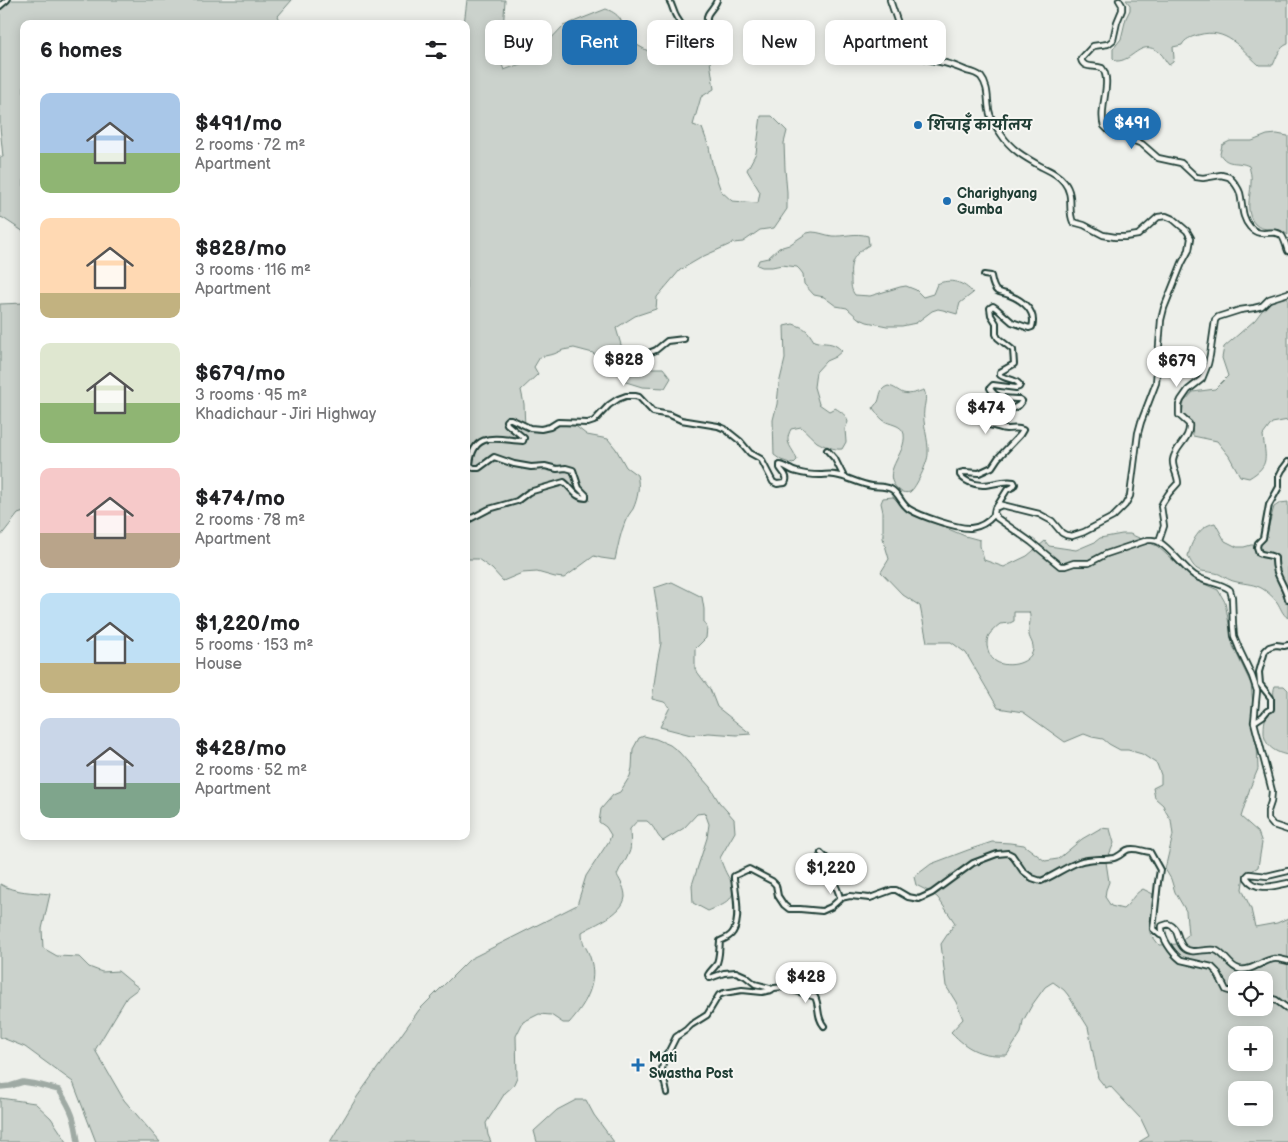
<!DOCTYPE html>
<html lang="en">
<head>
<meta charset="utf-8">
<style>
  :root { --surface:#fff; --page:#f6f6f6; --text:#202124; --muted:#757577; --accent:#1f6fb2 }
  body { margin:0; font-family:"Balsamiq Sans","Playpen Sans Deva",sans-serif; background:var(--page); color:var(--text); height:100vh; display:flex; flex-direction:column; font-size:19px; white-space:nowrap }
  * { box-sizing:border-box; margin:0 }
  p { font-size:16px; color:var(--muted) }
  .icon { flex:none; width:28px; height:28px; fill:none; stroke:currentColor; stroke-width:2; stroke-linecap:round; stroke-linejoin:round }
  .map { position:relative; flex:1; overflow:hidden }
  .panel { position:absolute; left:20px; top:20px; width:450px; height:820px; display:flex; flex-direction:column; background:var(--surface); border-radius:10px; box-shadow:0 2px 12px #0003 }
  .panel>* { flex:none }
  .banner { position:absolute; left:485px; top:20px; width:475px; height:45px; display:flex; gap:10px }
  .tools { position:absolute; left:1228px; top:971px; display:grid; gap:10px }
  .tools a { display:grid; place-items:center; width:45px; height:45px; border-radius:10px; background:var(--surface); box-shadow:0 2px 12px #0003; font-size:25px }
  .price { position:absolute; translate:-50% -42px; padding:0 11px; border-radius:18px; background:#fff; color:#222; font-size:16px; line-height:32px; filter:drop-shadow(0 1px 2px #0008) }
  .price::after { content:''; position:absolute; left:50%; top:30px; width:15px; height:11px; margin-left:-8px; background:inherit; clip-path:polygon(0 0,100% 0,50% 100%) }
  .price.selected { background:var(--accent); color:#fff }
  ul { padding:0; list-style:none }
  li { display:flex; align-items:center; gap:15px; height:125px; padding:0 20px }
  li span { display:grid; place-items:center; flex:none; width:140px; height:100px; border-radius:10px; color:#555 }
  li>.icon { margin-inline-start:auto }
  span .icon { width:60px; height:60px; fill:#fffc; stroke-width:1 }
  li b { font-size:21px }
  h2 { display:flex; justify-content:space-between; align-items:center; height:60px; padding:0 20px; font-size:21px }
  .pill { padding:0 18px; border-radius:10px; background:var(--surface); box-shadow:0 2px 12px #0003; font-size:18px; line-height:45px }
  .pill.selected { background:var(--accent); color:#fff }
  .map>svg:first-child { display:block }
  .green { fill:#cbd2cc; stroke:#758880; fill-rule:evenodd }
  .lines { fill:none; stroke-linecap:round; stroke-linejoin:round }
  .river { stroke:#9faaa4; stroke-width:5.5 }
  .minor-casing { stroke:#1f3d34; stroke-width:8 }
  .major-casing { stroke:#1f3d34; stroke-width:8 }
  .minor { stroke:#f6f6f2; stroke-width:4 }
  .major { stroke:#f6f6f2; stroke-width:4.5 }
  .poi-dot { fill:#1f6fb2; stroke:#f6f6f2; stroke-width:2 }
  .labels { text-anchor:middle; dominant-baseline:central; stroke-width:4; stroke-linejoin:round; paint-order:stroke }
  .poi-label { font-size:14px; font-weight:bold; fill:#1f3d34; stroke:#f6f6f2; text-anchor:start }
</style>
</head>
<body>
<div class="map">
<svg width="1288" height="1142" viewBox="0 0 1288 1142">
  <rect width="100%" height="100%" fill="#edefea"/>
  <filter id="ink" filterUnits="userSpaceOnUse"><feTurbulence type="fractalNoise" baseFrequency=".02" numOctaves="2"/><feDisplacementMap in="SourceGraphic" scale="10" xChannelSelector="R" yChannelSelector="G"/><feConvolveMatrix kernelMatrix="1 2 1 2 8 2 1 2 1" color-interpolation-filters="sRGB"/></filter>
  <g filter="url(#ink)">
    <path class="green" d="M10,0h282l-14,16 4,8h-258v208l-21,-14 -3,-1v-60h3l-3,-30v-118l4,-2z
      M467,0h38l-4,62 3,8 27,-10 32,-34 43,-17c16,6 17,14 20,30l20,11 12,4c17,-7 34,-6 51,0l5,35 -13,8 -8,28 9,3 7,19 4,21 8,23 11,10 26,2 2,-11 -13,-22 9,-17 5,-37h11l15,15 -3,12 1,26 2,23v17l-13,19 -14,2 -17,12 -10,1 -29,13 -24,14 -23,27 -1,12 -21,7 -19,12 6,20 13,20h28l8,10 -6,10 -23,-1 -16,-5 -2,-4 -21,-16 -10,-9 -19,-5 -11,2 -9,4 -14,3 -6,10 4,7 -17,16 3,14 1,24 12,4 12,-2 14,-6h10l14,11 21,4 8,10 10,18 11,8c3,11 1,23 -4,34 -3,4 -6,8 -8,13 -5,12 -7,25 -10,38l-14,-2 -7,-2 -30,22 -9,-1 -18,-5 -15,1 -19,8 -11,-12 -14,-10h-12v-535h-2z
      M1126,0h162v44c-9,3 -11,13 -15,21h-14c-19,-17 -32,-38 -61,-30 -7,2 -13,4 -16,10l-9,2 1,11 -1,4 -4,3c-4,-4 -5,-9 -10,-13 -19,-14 -26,10 -43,9l-3,-3v-9l8,-10 5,-21 4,-8v-5z
      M1277,134l11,2v99c-11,-10 -25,-2 -33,-11 -11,-12 -4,-29 -4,-42 1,-6 -1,-11 -2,-16 -13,-6 -21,1 -29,-12l2,-9 8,-4h22l15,-6z
      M812,232c7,0 13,3 20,4 12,1 23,-4 36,0l1,9c-15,9 -20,16 -18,34 0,6 0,11 4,16l15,1 30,-9 6,-1 10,4 7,7 10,-3 4,-10c13,-6 27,-2 36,9l-13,10 -3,11 -14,-4 -5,-1 -6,2 -16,12 -14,3h-15l-20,-4 -9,-4 -11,-10 -11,-2 -12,-9 -10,-2 -10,-11 -1,-10 -3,-4 -3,-3 -15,-2 -10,2h-10l-5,-2 2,-5 9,-2 11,-10 10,-3 18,-12z
      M1288,295v125l-16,3 -9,12c2,22 8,30 -14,43l-9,-2 -11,-20 -12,-15 -24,-5 -1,-10 -10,-12 2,-12 9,-10 22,-3 13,-13 -6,-18 2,-11 31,-27 12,-16z
      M24,303v209l-6,2 -18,23v-233z
      M793,324c13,4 14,6 21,17 12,4 18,-1 28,10l-7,6 -9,4 -10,11 -2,15 5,17 10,7 6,-3c7,4 11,7 13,14l-3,7 1,13 -4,7c-8,1 -18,-3 -25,-7 -5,-4 -10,-10 -16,-15l-10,2c-8,15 2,18 6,31l-4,4 -12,-4 -7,-5 -1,-35 4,-16 2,-20 6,-25 -1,-33z
      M888,386c7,1 10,5 15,7 8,2 14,-1 21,-3 3,7 1,12 0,19 -2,15 5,30 4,45 0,8 -12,34 -18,38 -3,1 -8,1 -11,-2 -21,-17 8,-35 5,-56 -2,-10 -15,-9 -21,-14 -4,-3 -7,-8 -10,-12 1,-2 3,-4 5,-6 3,-7 1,-13 10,-16z
      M893,497l17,16 55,23 15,4v6l4,14 20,7 23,-11 18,-15 4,5 27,4 19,-8 5,-4 22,-4h8l27,12 38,34 23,10 7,12 8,44 18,38 6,60 1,25 -8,19 -9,29 17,15 4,11 -4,24 -14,9 -2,13 9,20 4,18 22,-4 11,-5v224h-149l10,-6 -8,-17 -31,-33 -4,2 -8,-10 -10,-51 -20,-32 -4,-5 -11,-8 -8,5 -13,18 -9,16 -2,12 -14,22c-25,1 -38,-4 -56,-23l12,-13 -7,-17 -10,-16 -5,-42 14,-21 -17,-25 -6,-5 -16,-8 -2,-8 17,-13 37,-14 24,-8 18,1 14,2 21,16 13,-2 24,-20 19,-11 9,1 4,14 -8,19 3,20 -3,8 -1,7 6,9 12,3c9,-7 9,-14 20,-20l10,5 -3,39 9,12 18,-1 11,-9 -2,-24 -11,-19 -4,-13 -6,-10 8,-34 -2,-15 -5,-8 -3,-7 -8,-7 -2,-10 8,-4v-9l-4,-11 -15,-10 -14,-4h-8l-11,-6 -6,-5 -11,-2 -8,-3 -19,8 -42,-30 -25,-4 -32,-55 -15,-11h-24l-7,-36 -17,-11 -22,-23 8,-13 -6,-21v-26l-2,-9 2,-5zM1014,612h15c3,7 -1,15 0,23 1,5 5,9 4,15 -3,15 -29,19 -39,10 -4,-3 -6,-9 -7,-14 0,-4 0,-8 2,-11 3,-4 7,-8 11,-11l10,-1 4,-2zM1236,980h28v28h-28zM1236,1035h28v27h-28zM1236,1090h28v28h-28z
      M1288,502v116c-6,-4 -7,-10 -11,-16 -3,-4 -9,-10 -14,-13 -8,-5 -17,-5 -26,-7 -7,-1 -12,-5 -18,-8 -17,-5 -22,2 -31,-18 3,-14 11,-30 27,-33l10,18 12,6h7l7,-2h7l6,-3 3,-7 3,-14 4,-14 6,-4z
      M672,582l30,15 2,12v13l3,6 -1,10 -11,11v20l15,20 7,18 34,27 -14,1 -28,-2 -18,2 -31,-8 10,-20 -6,-5 -12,-3 5,-36 4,-20 -1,-16 -6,-39z
      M1275,686h9l4,4v65c-12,-2 -24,-9 -24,-23 0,-3 0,-8 1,-12 2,-5 8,-8 9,-14 1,-6 -2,-13 1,-20z
      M644,736l12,3 14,6 9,7 31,35 9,15 15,17 1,13 -7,12 -8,14c4,11 7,19 15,28 -4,18 -11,18 -27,25l-15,-8 -1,-18 15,-47 2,-14 -4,-11 -8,1 -13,14 -21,13c-8,-7 -7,-13 -16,-20h-10l-7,8c0,7 2,18 -1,24 -3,9 -9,13 -12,22 4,7 8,14 8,22 -2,17 -30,27 -43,35 0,14 4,13 8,25 9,26 -5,48 -21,66h-6l-12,-8 -12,-1 -16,8 -7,14 1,41 -4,9 -8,7 -19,30 2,12 3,7h-161l27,-45 62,-87 51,-51 107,-54 9,-29 23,-35 2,-6 -5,-8 -7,-5 2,-13 12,-14 7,-3 10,-16 2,-8 1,-19 6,-11z
      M0,884c15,9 33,8 50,10l-8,35 1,19 14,8 22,1 10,10 13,5 16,-1 12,10 9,7 -12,9 -32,53 29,50 36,42h-64l-23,-60 -48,-35 -25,-10z
      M0,1098l35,5 16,15 16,24h-67z
      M576,1100h10l8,15 20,27h-77l-3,-11 23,-21z"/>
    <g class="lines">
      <path class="river" d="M0,1087l10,-1 13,-4 13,2 23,6c13,20 16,29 19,52"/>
      <g class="minor-casing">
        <path id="minor" d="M669,0c4,6 4,12 8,18 9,16 26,26 42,35
          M717,0c-2,6 -6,9 -9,14 -5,9 7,29 11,39
          M0,6l7,-6
          M984,275l7,1c1,5 2,12 6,15 3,2 8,2 12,4 13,5 28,16 23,32l-3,1 -17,-6 -16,-14 -3,-2 -3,2 1,7 5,8v11l2,4 15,12 1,14 -14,8v3c6,5 15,3 20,10l-1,2 -3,1 -23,-3 -3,3c6,12 17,10 29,11l3,2 -3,4 -10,6 -19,-2h-6c-4,12 -3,15 10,17 4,1 8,3 12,3 7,0 11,-2 17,1l-3,5 -22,23 -6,9 -13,6 -15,-1 -4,1v2c2,3 5,5 9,7 18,8 29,-3 45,0l1,2 -2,3 -6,3 -10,16
          M638,356h3l15,-6 11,-9 17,-2
          M827,450l8,9 9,18
          M1288,462l-6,8 -3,6v11l-10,18 -6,33 -5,5 -1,4 2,6c5,3 11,1 16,5 -1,17 10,26 13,41
          M466,521l23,-12 28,-8 12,-9 35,-10c8,6 11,16 22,16v-3l-7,-7 -6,-18 -7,-2 -9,1 -12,-3 -14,1 -17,-3 -20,-7 -15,11h-5l-4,-3c3,-36 29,-25 53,-24l1,-3 -17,-14 -1,-3 2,-2h3l19,9 11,1 9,-2 8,-5 30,1 6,-2 15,-16 9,-6 8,-3h9l4,1 14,15 17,3 11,5 37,6 7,3 15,12 10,12 11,6 12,23 4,2 8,-1c4,-6 -2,-10 -5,-15v-3c6,0 10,6 17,7 7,2 15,3 23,3 5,0 10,-1 15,0 13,2 24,9 37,11 6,1 13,0 19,3 8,4 10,15 18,20 11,7 49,20 62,19 9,-1 17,-6 23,-13
          M1254,722l9,-6 4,-5 4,-2v-11l-11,-14 -1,-12 6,-21 4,-4 7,-2 8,1 4,-1
          M821,853c6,6 15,14 15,23 0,3 -1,6 -1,8 2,6 5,9 5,16
          M771,990l3,-2 10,-1 31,10c5,9 1,20 9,29
          M667,1093l-2,-9 -4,-9 2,-11 -2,-4 8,-9 7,-14 10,-7 5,-5 16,-10 12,-20 5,-2 18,-3 20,2 9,-2 -1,-2 -15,-4 -10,-8 -9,-4 -12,1 -14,5 -2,-3c2,-4 5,-6 8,-10 4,-7 3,-16 4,-24 5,-2 10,-4 13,-9 8,-12 3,-40 1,-53v-3l15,-7 23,12 4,4 2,11 6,9 5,4h11l22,2 9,-4 10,-9 9,-2 20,2 22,-8h4l12,7 11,2 13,-6 41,-30 24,-9 11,-1 4,2 11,16 9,7 9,3c13,-5 24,-14 38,-19 11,-4 23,-2 35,-4 5,-1 8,-5 13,-8 7,-3 15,1 23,2l10,18 -2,12 -5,47 7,6 3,1"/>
      </g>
      <g class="major-casing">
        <path id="major" d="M890,0l15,44c7,14 27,16 40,19 8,2 15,5 22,8 5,1 11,3 14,6 8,10 6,22 8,33 1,8 7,17 12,24 10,16 25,24 41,33 8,4 16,7 22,15 11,14 3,28 9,40l11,3 19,10 12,2h10l13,-2 20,-18 8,-1 7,3 14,12 4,7 -2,12 -7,13 -18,45 -3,12 -5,63 -15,39 -3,11 -8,63 -5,9 -12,12 -29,15 -12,4 -6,-1 -4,-2 -10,-12 -13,-7 -37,-9 -7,3 -1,5 3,5 34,24 29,24h5l9,-3h15l17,-9 42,-14c4,0 7,-1 11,2 11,6 23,24 35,33 11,8 26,7 36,15l2,7 1,28 1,11 6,15 12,25 5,15 -3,31 18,69 -1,11 -3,9v8l5,6 15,5
          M1119,0l3,5v5l-5,12 -4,18 -5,4 -15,2 -12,13c2,10 13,6 21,9 11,13 -4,41 2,58l5,5 33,13 16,14 23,5 15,14 7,1 18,-3 8,2c4,4 9,10 11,16 3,12 1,24 10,34 11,13 25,0 32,9 3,4 4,10 6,15
          M1159,541l5,-15 -3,-20 2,-4 6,-9 9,-10c0,-8 -6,-15 -5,-23 2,-14 18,-21 16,-36l-10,-9v-10l2,-5 7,-10 14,-11 6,-15 2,-9 5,-35 3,-3 22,-7 14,-2 8,-2 7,-7 19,-6
          M1288,871l-21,5 -18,-2 -2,2v2c9,14 27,8 41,5
          M1236,993l-10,-3 -9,-18 -5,-5 -31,-7c-9,-7 -20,-22 -19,-34l6,-2c12,4 8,17 16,24 8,7 22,0 31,2 10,3 14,17 24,19 11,3 23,-8 34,-10 5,-1 10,1 15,2
          M1264,997l12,3 12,9"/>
      </g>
      <use href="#minor" class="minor"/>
      <use href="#major" class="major"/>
    </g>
  </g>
  <g class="poi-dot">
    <circle cx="918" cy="125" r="5"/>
    <circle cx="947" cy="201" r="5"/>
    <path d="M635.5 1057.5h5v5h5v5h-5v5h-5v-5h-5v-5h5z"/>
  </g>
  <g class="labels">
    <g class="poi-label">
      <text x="928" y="125">शिचाइँ कार्यालय</text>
      <text x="957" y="193">Charighyang<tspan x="957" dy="16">Gumba</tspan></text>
      <text x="649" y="1057">Mati<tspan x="649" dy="16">Swastha Post</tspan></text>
    </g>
  </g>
</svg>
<div class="tools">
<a><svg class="icon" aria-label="locate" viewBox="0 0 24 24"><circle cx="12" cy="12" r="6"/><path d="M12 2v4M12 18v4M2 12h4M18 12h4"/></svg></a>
<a>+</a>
<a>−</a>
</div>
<b class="price selected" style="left:1132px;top:150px">$491</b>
<b class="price" style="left:624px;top:387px">$828</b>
<b class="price" style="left:1177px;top:388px">$679</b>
<b class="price" style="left:986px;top:435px">$474</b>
<b class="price" style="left:831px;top:895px">$1,220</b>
<b class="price" style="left:806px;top:1004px">$428</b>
<div class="banner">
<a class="pill">Buy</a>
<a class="pill selected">Rent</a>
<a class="pill">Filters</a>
<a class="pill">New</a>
<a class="pill">Apartment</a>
</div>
<section class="panel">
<h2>6 homes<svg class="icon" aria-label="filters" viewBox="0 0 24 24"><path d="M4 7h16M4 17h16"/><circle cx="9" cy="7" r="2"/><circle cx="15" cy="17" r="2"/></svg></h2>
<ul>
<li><span style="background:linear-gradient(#a9c7e8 60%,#8fb573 0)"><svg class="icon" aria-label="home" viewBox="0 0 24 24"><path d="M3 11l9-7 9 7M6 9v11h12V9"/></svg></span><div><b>$491/mo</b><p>2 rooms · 72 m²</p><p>Apartment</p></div></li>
<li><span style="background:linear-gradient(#ffd9b3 75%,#c2b280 0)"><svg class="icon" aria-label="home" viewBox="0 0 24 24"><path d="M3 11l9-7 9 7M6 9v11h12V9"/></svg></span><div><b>$828/mo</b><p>3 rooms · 116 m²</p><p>Apartment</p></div></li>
<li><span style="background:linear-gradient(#dfe7d0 60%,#8fb573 0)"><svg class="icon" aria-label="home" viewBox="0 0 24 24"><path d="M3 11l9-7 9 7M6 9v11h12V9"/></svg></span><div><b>$679/mo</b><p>3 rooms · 95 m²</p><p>Khadichaur - Jiri Highway</p></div></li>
<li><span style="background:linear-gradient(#f6c9c9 65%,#b9a48a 0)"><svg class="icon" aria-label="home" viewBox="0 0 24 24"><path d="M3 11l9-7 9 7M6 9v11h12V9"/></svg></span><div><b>$474/mo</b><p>2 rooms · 78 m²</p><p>Apartment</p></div></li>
<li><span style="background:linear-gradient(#bfe0f5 70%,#c2b280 0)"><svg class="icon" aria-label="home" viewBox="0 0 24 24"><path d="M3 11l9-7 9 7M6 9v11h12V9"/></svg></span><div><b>$1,220/mo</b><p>5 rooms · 153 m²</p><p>House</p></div></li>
<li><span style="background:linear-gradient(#c9d6e8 65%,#7fa58c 0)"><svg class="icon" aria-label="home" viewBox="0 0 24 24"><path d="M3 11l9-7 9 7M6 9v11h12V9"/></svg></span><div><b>$428/mo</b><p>2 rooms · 52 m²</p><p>Apartment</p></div></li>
</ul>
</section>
</div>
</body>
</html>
